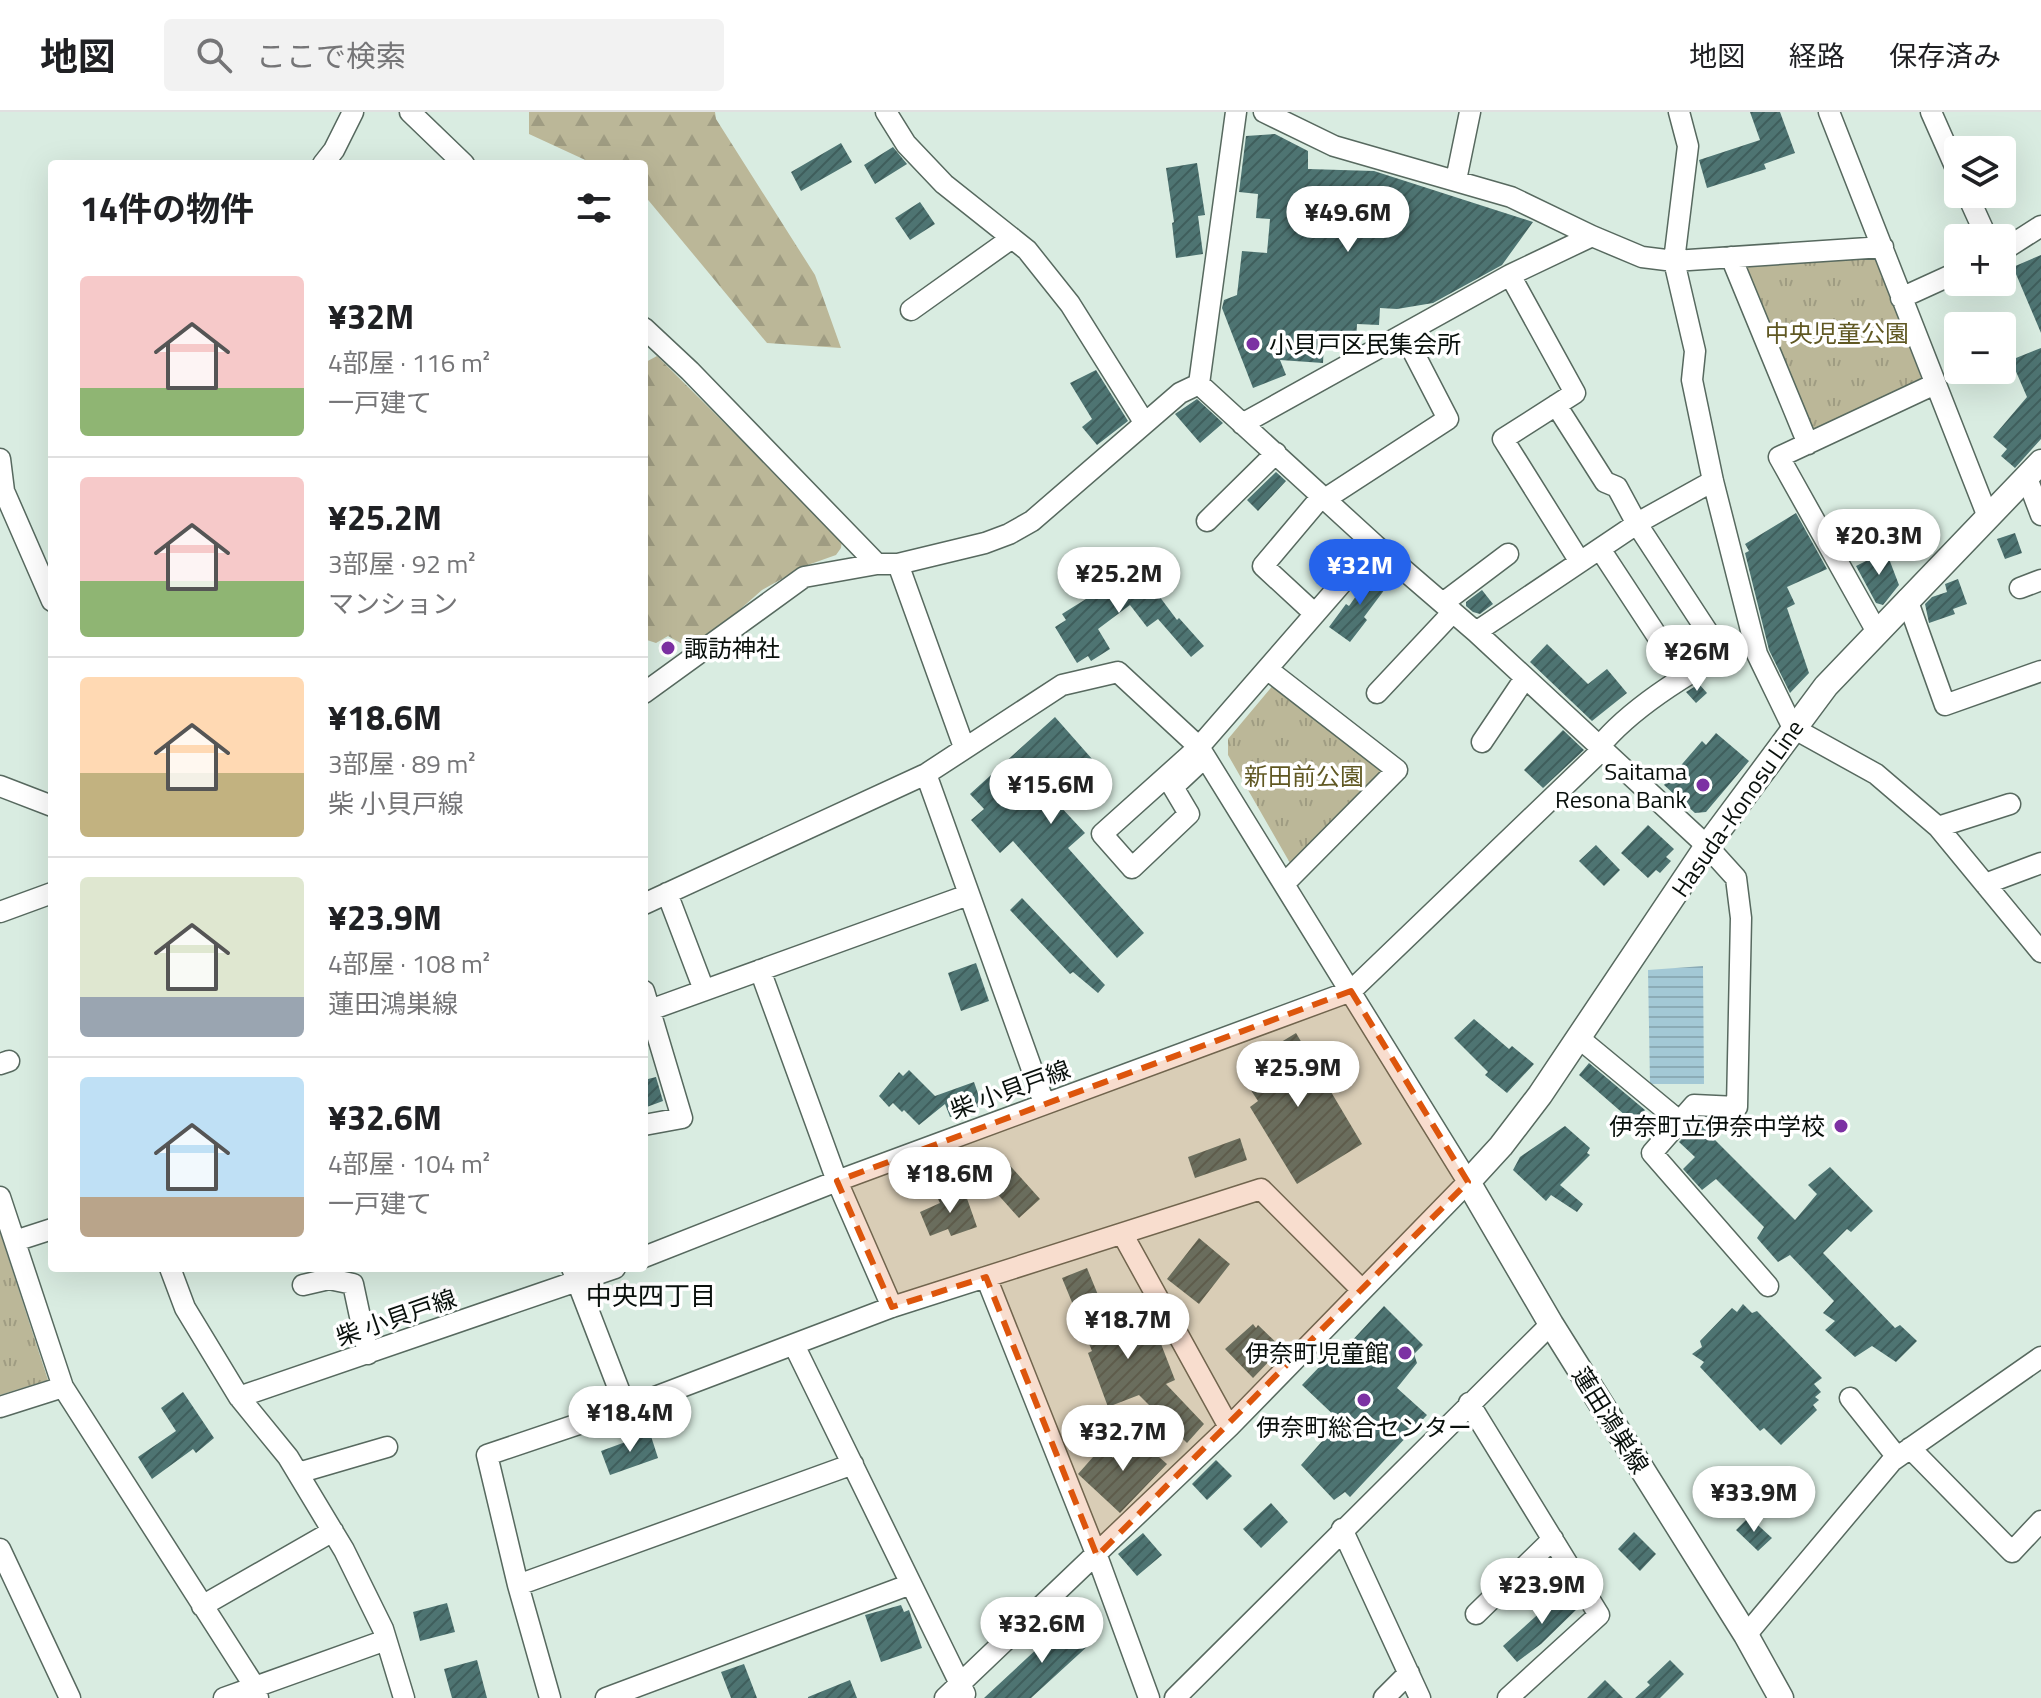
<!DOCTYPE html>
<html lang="ja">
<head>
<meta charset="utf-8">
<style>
  :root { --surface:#fff; --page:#f2f2f2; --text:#202124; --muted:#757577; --line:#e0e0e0; --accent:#2563eb }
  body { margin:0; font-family:"Titillium Web","Noto Sans JP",sans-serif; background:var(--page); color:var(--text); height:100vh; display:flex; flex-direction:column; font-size:30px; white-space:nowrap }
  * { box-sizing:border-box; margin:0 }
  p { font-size:26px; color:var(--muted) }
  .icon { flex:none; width:44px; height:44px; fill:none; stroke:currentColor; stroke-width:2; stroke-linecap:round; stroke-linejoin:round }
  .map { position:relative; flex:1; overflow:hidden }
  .sheet { position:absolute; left:48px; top:48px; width:600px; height:1112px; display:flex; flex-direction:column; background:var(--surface); border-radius:8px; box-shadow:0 8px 32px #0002 }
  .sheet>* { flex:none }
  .buttons { position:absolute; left:1944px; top:24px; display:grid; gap:16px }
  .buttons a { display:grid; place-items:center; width:72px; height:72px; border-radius:8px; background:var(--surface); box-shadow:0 8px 32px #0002; font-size:40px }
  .price { position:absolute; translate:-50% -68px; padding:0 18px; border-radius:28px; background:#fff; color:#222; font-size:26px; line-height:52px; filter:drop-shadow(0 2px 4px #0008) }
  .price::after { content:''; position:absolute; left:50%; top:48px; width:24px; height:18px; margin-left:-12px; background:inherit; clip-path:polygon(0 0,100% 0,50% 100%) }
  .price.active { background:var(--accent); color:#fff }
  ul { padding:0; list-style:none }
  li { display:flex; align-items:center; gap:24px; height:200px; padding:0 32px }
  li+li { border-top:2px solid var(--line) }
  li span { display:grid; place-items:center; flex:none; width:224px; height:160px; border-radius:8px; color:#555 }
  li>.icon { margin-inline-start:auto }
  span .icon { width:96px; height:96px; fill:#fffc; stroke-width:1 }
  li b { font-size:34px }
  h2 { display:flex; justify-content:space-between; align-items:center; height:96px; padding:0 32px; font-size:34px }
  header { display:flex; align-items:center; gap:48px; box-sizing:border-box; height:112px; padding:0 40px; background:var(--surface); border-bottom:2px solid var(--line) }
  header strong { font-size:38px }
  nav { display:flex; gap:44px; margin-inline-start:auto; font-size:28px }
  .search { width:560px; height:72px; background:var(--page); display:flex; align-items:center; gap:20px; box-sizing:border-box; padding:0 28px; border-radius:8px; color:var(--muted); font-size:30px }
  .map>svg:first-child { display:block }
  .forest { fill:url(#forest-firs) }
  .park { fill:url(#park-tufts) }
  .water { fill:url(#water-rules) }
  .building { fill:url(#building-hatch) }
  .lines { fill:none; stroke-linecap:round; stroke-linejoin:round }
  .minor-casing { stroke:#57695f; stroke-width:23 }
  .major-casing { stroke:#57695f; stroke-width:27 }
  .minor { stroke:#fff; stroke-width:20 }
  .major { stroke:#fff; stroke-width:24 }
  .marked { fill:#dd550c; fill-opacity:0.2; stroke:#dd550c; stroke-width:6; stroke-dasharray:16 10; stroke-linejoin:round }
  .poi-dot { fill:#7c31a3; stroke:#fff; stroke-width:3 }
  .labels { text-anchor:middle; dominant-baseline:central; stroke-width:7; stroke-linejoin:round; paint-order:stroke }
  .park-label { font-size:24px; fill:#605823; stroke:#fff }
  .poi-label { font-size:24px; fill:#09100c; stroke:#fff; text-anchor:end }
  .street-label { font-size:24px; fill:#09100c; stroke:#fff }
  .neighbourhood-label { font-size:26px; fill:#09100c; stroke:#fff }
</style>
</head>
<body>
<header>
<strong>地図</strong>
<div class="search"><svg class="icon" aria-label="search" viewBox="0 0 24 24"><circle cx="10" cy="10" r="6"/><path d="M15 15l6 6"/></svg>ここで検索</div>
<nav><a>地図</a><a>経路</a><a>保存済み</a></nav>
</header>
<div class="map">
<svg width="2041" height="1586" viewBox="0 0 2041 1586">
  <defs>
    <pattern id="forest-firs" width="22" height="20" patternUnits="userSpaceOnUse" patternTransform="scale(2)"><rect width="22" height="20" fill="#bbb798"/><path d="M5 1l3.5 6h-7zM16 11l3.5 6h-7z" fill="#9f9c82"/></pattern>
    <pattern id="park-tufts" width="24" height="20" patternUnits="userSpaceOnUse" patternTransform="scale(2)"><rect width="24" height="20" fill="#bbb798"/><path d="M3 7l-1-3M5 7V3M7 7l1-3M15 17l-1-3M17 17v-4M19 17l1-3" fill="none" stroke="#9f9c82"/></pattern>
    <pattern id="water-rules" width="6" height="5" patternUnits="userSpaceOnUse" patternTransform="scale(2)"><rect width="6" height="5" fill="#a3c8d5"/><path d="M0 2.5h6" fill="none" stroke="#8babb6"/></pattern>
    <pattern id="building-hatch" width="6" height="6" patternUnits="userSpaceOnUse" patternTransform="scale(2)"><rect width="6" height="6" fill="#4e7472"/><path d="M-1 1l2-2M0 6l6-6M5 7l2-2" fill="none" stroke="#3f5e5c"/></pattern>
  </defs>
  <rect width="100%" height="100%" fill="#d9ece1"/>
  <path class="forest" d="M529,0h186l1,7 99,156 26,73 -74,-5 -123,-148v-31h-50l-65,-30z
    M657,244l185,184 -1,8 -5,7 -31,11 -43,24 -59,52 -19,3 -16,-9 -12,7 -12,-4v-276z"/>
  <path class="park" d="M1876,145l46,123 -114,54 -64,-170z
    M1274,572l110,84 1,7 -88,88h-7l-62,-108v-16z
    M0,1120l48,148 -48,15z"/>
  <path class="water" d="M1703,854l1,118h-54l-2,-114z"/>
  <path class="building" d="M1750,0h30l15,41 -31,11 2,5 -59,19 -8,-28 61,-20z
    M1275,22l33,17v18l66,2 159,51 -31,43 -69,38 -36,6 -17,-1 -1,17 -22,-1 -1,19 -32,-1 -1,21 -43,-3 6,15 -33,13 -31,-80 2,-8 13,-5 5,-44 25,2 3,-34 -14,-1 2,-24 -19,-2 7,-56z
    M841,31l11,19 -51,29 -10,-19z
    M893,35l14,17 -32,20 -11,-19z
    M1197,51l8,52 -7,1 5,38 -27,4 -4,-35 2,-1 -8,-54z
    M920,90l15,22 -25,16 -15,-22z
    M2041,143v78l-28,-66z
    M2041,236v91l-26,29 -14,-12 6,-7 -14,-12 34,-40 -16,-37z
    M1096,258l32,51 -31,24 -15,-18 10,-8 -22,-36z
    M1197,287l26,24 -23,20 -25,-29z
    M1276,360l10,9 -28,30 -11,-11z
    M1796,401l31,56 -40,18 8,17 -8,4 22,65 -19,20 -21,-43 -24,-97 4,-2 -4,-7z
    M2015,421l7,20 -17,6 -8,-20z
    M1886,439l13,34 -16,20 -7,-2 -20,-37z
    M1133,449l44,59 2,-2 25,28 -13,11 -33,-38 -11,8 -17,-22 -32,24 12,20 -19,12 -3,-5 -11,7 -22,-36 11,-7 -4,-6 32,-20 -2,-3z
    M1375,457l16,12 -27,36 3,3 -17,22 -21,-15 17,-23 3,2z
    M1958,467l9,25 -14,5 2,5 -26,9 -4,-19 7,-7 15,-5 -2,-8z
    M1482,478l11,14 -13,10 -7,-2 -7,-6v-4z
    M1547,532l41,40 19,-15 20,24 -35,28 -62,-59z
    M1699,572l8,9 -11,10 -10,-11z
    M1055,605l45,51 -41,37 26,28 -17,15 76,85 -27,25 -104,-117 -13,12 -29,-33 13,-11 -14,-15z
    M1563,618l21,20 -41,38 -19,-18z
    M1716,621l33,28 -43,51 -11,1 -31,-28 38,-44 4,4z
    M1648,713l26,24 -8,8 5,4 -11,12 -4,-3 -8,8 -27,-25z
    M1596,733l24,25 -16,16 -25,-25z
    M1022,786l83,87 -7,8 -25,-21 -3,2 -60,-64z
    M976,851l13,38 -28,10 -13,-38z
    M1474,907l35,30 3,-3 22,18 -27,29 -22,-18 3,-3 -34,-34z
    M1296,921l66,111 -65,40 -47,-77 8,-6 -21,-32z
    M1589,951l56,47 -11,13 -55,-48z
    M909,958l26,26 39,-14 8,23 -32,12 -5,-13 -26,21 -15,-15 -2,2 -9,-9 -4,4 -10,-11 20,-24 4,4z
    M656,965l7,24 -19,7v-28z
    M1701,1007l16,15 -2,6 80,80 22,-26 -9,-9 22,-18 43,44 -22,21 -4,-3 -24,24 72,75 5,-3 17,16 -21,21 -24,-16 -17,11 -30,-27 10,-9 -12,-8 11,-12 -44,-46 -12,7 -21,-24 7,-11 -48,-48 -14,11 -19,-21 12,-12 -16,-15z
    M1565,1014l25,22 -3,5 3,2 -30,30 23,19 -6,8 -26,-17 -5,6 -33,-31 7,-13z
    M1240,1026l7,22 -52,18 -7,-21z
    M1005,1048l35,39 -21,19 -35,-39z
    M964,1078l13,37 -26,9 -3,-7 -18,7 -10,-24 20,-9 -2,-4z
    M1199,1126l31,26 -31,40 -32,-25z
    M1087,1156l32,78 37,-15 19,49 -9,4 38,40 -17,19 -48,-48 -31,12 -20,-54 4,-2 -30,-73z
    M1743,1192l9,9 5,-2 65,67 -8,6 7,8 -6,5 4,3 -6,5 4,5 -36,35 -17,-17 -4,3 -60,-64 4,-5 -12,-8 10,-7 -2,-6 32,-33 5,4z
    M1384,1194l39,39 -9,9 3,9 -20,25 30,27 -77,82 -5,-5 -11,8 -33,-35 39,-44 -38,-36 42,-44 5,3z
    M1253,1212l3,4 2,-3 24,23 -29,30 -28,-29z
    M183,1280l31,46 -18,15 -3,-4 -41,30 -14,-22 38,-26 -15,-23z
    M650,1321l8,25 -48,17 -9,-24z
    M1134,1323l33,29 -47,49 -42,-39 23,-26 12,10z
    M1216,1348l16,16 -25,24 -15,-16z
    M1271,1391l17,19 -27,26 -18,-19z
    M1749,1405l23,21 -14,13 -22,-21z
    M1634,1420l22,22 -16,17 -22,-22z
    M1143,1421l19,22 -25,21 -19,-22z
    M1567,1476l12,19 -38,37 -24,18 -14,-16z
    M447,1491l8,29 -35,9 -7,-29z
    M901,1493l3,7 5,-2 13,38 -41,14 -16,-47z
    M1068,1508l22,24 -59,54h-47z
    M477,1548l10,38h-35l-8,-29z
    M1670,1548l14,14 -24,24h-25l15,-13 -3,-3z
    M744,1552l13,34h-26l-10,-26z
    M850,1568l7,18h-49v-1z
    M1605,1568l18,18h-36z"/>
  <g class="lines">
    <g class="minor-casing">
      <path id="minor" d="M410,0l54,52
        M886,0l20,32 38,40 83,66 43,54 74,118
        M1264,0l70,34 177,51 81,39 50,21 32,4 209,-14
        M1679,0l9,34 -14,115 21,90 -3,29 21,101 44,173 36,74 83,46 62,53 103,125
        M1829,0l159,405
        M1931,0l27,61
        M323,52l11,-14 19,-38
        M1456,68l14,-68
        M1967,82l20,44
        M2002,139l39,-25
        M1731,145l77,187
        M1510,163l65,118 -72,46 77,123
        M1901,186l57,-26
        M911,198l101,-72
        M644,216l46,43 187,193
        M1199,272l176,161 101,87 231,214 29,32 5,40 -4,189 -43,-2 -42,48 116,133
        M1199,272l37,-272
        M1556,293l49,77 12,5 20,37 85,130
        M1242,312l268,-149 82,-39
        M0,347l4,32 48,110
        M2027,366l14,37
        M1325,387l123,-80 -44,-85
        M1207,409l69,-68
        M1600,437l84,128
        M898,452l66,183
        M2020,476l21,-8
        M1907,487l38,106 96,-34
        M1443,491l65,-49
        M1315,502l-52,-48 59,-70
        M1476,520l165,-111 72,-40
        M1877,520l-98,-175 156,-73
        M1267,557l130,101 -113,114
        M644,581l160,-116 73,-13h21l87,-21 24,-9 23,-13 148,-128 19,-9
        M1377,581l76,-81
        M1482,630l43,-64
        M1599,635c35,-43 104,-83 153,-108
        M1205,645l-32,30 16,27 -57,54 -30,-34 97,-87 176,-202
        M0,674l52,20
        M1938,715l72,-23
        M1985,772l56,-21
        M667,781l37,97
        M644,792l282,-130
        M0,800l52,-19
        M760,858l77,211 55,126
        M644,879l38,127 -38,7
        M650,898l318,-115
        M1580,927l98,81
        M0,952l9,-3
        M0,1085l63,190 192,300 3,11
        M1123,1123l106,192
        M15,1129l37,-12
        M644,1145l193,-76 514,-190 251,-241
        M170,1156l15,40 54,89 49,60 56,93 39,79 21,69
        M572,1156l54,140
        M986,1165l111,279 52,142
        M303,1173l26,-6 24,5 15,70
        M794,1233l171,349
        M239,1285l376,-129
        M1850,1286l47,59
        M1469,1291l130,212 -91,83
        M0,1295l63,-20
        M1910,1336l102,104 29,-31
        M298,1361l89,-26
        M1342,1417l78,169
        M0,1437l70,149
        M518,1473l335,-121
        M202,1494l131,-75
        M1476,1502l77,-75
        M1746,1523l146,-174 149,-104
        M224,1586l162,-58
        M550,1586l-32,-113 -31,-130 139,-47 266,-101 369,-118 101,101
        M606,1586l305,-114
        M945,1586l284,-271 239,-245 -269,-435 -81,-75 -56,13 -136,89 118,329
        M1175,1586l376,-374
        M1384,1586l25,-25"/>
    </g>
    <g class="major-casing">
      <path id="major" d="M1781,1586l-35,-63 -195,-311 -83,-142 33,-36 39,-51 167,-249 119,-160 215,-224"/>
    </g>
    <use href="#minor" class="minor"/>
    <use href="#major" class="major"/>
  </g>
  <path class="marked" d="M1351,879l117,191 -371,374 -111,-279 -94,30 -55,-126z"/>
  <g class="poi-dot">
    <circle cx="1253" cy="232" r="8"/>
    <circle cx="668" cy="536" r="8"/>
    <circle cx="1703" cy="673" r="8"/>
    <circle cx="1841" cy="1014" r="8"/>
    <circle cx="1405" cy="1241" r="8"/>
    <circle cx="1364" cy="1288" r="8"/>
  </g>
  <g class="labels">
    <g class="park-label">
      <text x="1837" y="221">中央児童公園</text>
      <text x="1304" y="664">新田前公園</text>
    </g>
    <g class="poi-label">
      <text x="1269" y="232" text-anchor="start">小貝戸区民集会所</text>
      <text x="684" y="536" text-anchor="start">諏訪神社</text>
      <text x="1687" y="659">Saitama<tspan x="1687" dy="28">Resona Bank</tspan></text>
      <text x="1825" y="1014">伊奈町立伊奈中学校</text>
      <text x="1389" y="1241">伊奈町児童館</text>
      <text x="1364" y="1315" text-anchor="middle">伊奈町総合センター</text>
    </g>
    <g class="street-label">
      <text transform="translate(1737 696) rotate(-55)">Hasuda-Konosu Line</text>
      <text transform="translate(1010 977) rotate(-20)">柴 小貝戸線</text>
      <text transform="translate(396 1205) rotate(-19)">柴 小貝戸線</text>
      <text transform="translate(1611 1308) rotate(58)">蓮田鴻巣線</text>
    </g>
    <g class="neighbourhood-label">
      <text x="651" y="1183">中央四丁目</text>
    </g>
  </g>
</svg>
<div class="buttons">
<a><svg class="icon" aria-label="layers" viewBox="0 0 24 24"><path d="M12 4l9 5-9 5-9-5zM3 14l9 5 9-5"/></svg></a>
<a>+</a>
<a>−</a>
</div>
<b class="price" style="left:1348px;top:142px">¥49.6M</b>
<b class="price" style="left:1879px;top:465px">¥20.3M</b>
<b class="price active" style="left:1360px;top:495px">¥32M</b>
<b class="price" style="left:1119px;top:503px">¥25.2M</b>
<b class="price" style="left:1697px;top:581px">¥26M</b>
<b class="price" style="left:1051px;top:714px">¥15.6M</b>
<b class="price" style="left:1298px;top:997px">¥25.9M</b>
<b class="price" style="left:950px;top:1103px">¥18.6M</b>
<b class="price" style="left:1128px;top:1249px">¥18.7M</b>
<b class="price" style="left:630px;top:1342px">¥18.4M</b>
<b class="price" style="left:1123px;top:1361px">¥32.7M</b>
<b class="price" style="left:1754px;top:1422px">¥33.9M</b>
<b class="price" style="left:1542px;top:1514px">¥23.9M</b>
<b class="price" style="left:1042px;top:1553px">¥32.6M</b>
<section class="sheet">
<h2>14件の物件<svg class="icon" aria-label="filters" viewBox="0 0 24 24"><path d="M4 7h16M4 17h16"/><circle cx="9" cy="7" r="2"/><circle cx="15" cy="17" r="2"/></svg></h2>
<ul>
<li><span style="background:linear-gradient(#f6c9c9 70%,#8fb573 0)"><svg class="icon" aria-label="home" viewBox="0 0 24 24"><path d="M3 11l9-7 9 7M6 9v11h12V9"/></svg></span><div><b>¥32M</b><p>4部屋 · 116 m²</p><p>一戸建て</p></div></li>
<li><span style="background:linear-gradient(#f6c9c9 65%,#8fb573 0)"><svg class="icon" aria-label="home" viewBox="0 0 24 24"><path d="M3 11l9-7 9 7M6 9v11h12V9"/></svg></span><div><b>¥25.2M</b><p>3部屋 · 92 m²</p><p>マンション</p></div></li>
<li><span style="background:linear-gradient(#ffd9b3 60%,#c2b280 0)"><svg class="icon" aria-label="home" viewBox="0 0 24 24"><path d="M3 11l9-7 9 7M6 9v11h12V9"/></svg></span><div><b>¥18.6M</b><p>3部屋 · 89 m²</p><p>柴 小貝戸線</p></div></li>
<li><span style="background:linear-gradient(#dfe7d0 75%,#9aa5b1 0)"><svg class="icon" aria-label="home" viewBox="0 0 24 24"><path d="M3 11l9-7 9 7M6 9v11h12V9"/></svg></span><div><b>¥23.9M</b><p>4部屋 · 108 m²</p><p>蓮田鴻巣線</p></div></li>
<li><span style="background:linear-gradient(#bfe0f5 75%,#b9a48a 0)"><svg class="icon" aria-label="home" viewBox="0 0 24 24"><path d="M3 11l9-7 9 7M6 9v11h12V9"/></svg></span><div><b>¥32.6M</b><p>4部屋 · 104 m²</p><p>一戸建て</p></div></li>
</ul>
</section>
</div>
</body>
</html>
